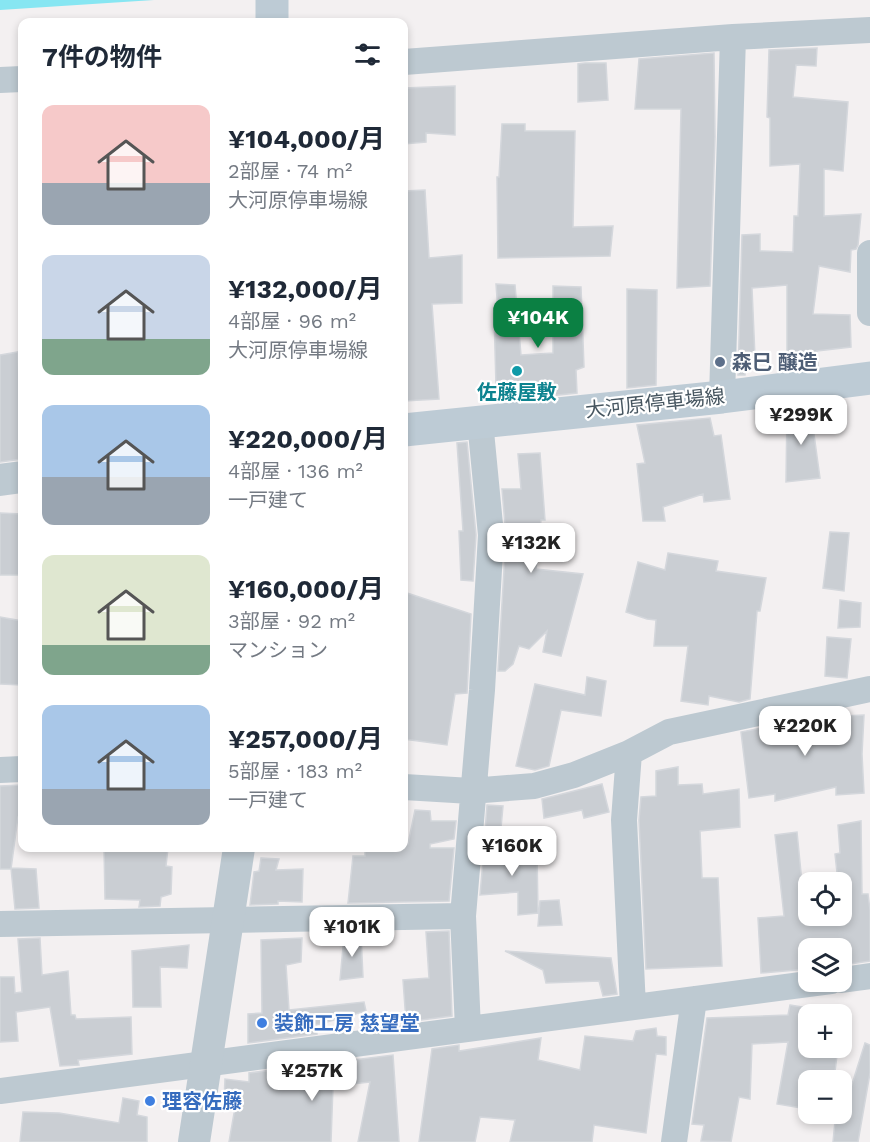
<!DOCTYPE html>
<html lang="ja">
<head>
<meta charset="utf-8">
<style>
  :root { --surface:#fff; --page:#f2f2f3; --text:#1f2937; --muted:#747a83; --accent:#0b8043 }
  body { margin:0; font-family:"Work Sans","Noto Sans JP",sans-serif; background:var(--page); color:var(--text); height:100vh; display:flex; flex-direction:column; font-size:22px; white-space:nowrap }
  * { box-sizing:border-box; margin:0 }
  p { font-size:20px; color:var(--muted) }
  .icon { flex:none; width:33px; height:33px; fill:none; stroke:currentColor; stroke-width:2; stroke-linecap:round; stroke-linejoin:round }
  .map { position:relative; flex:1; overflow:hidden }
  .panel { position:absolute; left:18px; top:18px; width:390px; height:834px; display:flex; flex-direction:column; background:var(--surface); border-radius:12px; box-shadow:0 3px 9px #0003 }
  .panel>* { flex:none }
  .buttons { position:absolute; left:798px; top:872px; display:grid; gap:12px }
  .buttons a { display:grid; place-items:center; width:54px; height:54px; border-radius:12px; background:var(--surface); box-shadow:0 3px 9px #0003; font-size:30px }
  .price { position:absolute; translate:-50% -51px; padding:0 14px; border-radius:12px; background:#fff; color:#222; font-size:20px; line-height:39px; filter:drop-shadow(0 2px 3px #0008) }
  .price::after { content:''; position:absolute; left:50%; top:36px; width:18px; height:14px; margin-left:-9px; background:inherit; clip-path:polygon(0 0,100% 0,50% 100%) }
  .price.current { background:var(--accent); color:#fff }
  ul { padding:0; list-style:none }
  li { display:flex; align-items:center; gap:18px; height:150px; padding:0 24px }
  li span { display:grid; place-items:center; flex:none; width:168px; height:120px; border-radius:12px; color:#555 }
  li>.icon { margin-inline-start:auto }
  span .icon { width:72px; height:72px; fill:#fffc; stroke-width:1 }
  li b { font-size:26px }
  h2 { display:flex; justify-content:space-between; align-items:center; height:72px; padding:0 24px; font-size:26px }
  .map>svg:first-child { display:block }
  .water { fill:#87e6f2 }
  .building { fill:#caced3; stroke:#d4d7dc; stroke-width:1.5 }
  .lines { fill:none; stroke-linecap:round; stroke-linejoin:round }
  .minor { stroke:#bdc9d1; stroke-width:26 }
  .tertiary { stroke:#bdc9d1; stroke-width:32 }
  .secondary { stroke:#bdcbd5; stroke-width:33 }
  .service-dot { fill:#5c6f8a; stroke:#fff; stroke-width:2 }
  .culture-dot { fill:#0f9aa8; stroke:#fff; stroke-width:2 }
  .shop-dot { fill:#3f7fe0; stroke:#fff; stroke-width:2 }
  .labels { text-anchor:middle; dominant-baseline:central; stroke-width:4.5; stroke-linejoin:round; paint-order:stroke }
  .service-label { font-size:20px; font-weight:bold; fill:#4e5e75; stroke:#fff; text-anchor:start }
  .culture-label { font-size:20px; font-weight:bold; fill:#0d838f; stroke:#fff }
  .street-label { font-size:20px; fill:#475660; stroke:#fff }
  .shop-label { font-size:20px; font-weight:bold; fill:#366cbe; stroke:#fff; text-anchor:start }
</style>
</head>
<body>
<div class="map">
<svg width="870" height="1142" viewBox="0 0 870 1142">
  <rect width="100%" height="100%" fill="#f3f0f1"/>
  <path class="water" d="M0,0h154l-154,10z"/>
  <path class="building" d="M817,48l-1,18 -20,-1 -3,32 55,5 -5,69 -19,-2v47l37,-2 -3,31 -2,4 -5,1 -1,22 -31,-6 -6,48 37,1 1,32 -34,4 1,15 -31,3v-84l-35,3 3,69 -9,2 -1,16h-7l4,-140 18,-1v17l33,1 1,-36h4l2,-52 -30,2v-48l-3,-1 2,-67z
    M714,53l1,84 -5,149 -33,2 4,-179h-46l4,-50z
    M585,63h21l2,37 -30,2v-38z
    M455,86v49l-29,-2v9l-22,2v-56z
    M502,124h23v7h50l-2,96 40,-1 -3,30 -112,2 -1,-81h2z
    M425,190l4,68 33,-3v48l-30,1 7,95 -35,2v-210z
    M496,284l19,1 6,70 32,-2v-67l28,1 3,80 -8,3 1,23 -83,9 -3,-13 5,-3 -2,-73 4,-1z
    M627,289l30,1 -1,95 -29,3z
    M18,352l1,30h3v77l-22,3v-107z
    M810,405l10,73 -34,4 1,-74z
    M710,418l4,18 7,-1 9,64 -26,3 -1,-8 -40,13 2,14h-22l-6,-57 8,-1 -8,-38z
    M467,442l9,93 -3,46 -12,-1 -2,-49h4l-6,-88z
    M540,453l5,67h-4l-5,49 47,5 -22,82 -18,-4 4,-21 -18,18 -10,-3 -6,18 -8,7h-7l8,-135 -4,-47h19l-3,-35z
    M0,513l22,1v61h-22z
    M830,532l19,1 -5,58 -21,-3z
    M668,553l50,8 -2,10 50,7 -6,33h-3l-7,88 -11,3 -30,-6 -1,9 -27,-4 7,-55h-34l2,-26 -9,-1 -21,-7 12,-50 27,8z
    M404,592l67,22 -4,79 -12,1 -8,51 -43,-6z
    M840,600l21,3 -1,24 -22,1z
    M0,617l22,4v64l-22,-1z
    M827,637l24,2 -4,39 -22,-2z
    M587,677l19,4 -5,35 -40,-6 -12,56 -14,4 -19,-4 19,-82 50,11z
    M864,715l-2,39 2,39 -28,2v-8l-61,14v-7l-26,4 -8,-66 78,-15z
    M678,767v18l24,-1 1,10 36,-5 1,38 -40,4 2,47h16l4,88 -76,3 -7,-149 2,-23 15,-1v-25z
    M602,784l7,28 -25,6 -2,-8 -38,8 -2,-19z
    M22,785v32h-4l-7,52h-11v-83z
    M487,805l16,1 -2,22 -16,4z
    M415,810l15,1 1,10h25l-2,18 -24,5v4h24l-5,53 -101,2 5,-47h12v-8h39v-4h4z
    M861,821l1,73h6l2,16v51l-26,4 -2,-17h-34v21l-47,4 -3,-55 26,-2 -9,-81 22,-3 7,71 4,-1v13h34v-33h-4l-3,-28 5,-1 -2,-28z
    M104,848h64l-2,18 6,1 -1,27 -10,3 -1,9 -21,1 1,-7 -35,-1z
    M484,849l53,2 1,62 -20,2v-23l-38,3z
    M261,858l18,1 -3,11 27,-1 -1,33 -24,-1v3l-28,1 4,-33 5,-1z
    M11,868l25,1 3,39 -24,1z
    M559,900l3,25 -24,1 2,-25z
    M449,931l3,85 -46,6 -3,-42 26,-2 -3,-46z
    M361,935l2,42 -23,3 4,-44z
    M40,938l2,37 26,-4 3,44h4l1,4 55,-2 1,37 -54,6 1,5 -19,1 -10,-59 -34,5 2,29 -18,1v-65h14l1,16 7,-1 -4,-53z
    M302,938l-1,24 -15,3 3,45 75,-8 2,9 -50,14 1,9 -69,9v-29l14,-1 -1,-73z
    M189,945l-2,23 -27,-1 1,40h-28l-1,-56z
    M505,951l106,7 6,36 -14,2 -4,-15 -53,2 -3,-13z
    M790,1005l18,3v39h30l-4,33h-26v29l-31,-5 11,-62 -36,2 -2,55 -11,-2 -8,45 -30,-1 3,-16 -12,-1 15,-106 81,-3z
    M656,1028l1,8 9,1v18l-10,-1 -10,79 -52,-8 -2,17h-82l5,-22 -35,-3 -5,25h-56l13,-93 27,-4v6l82,-13 -3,22 42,10 5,-34 48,5 3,-10z
    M865,1043l5,2v28l-12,69h-25l2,-21 5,1z
    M393,1055l6,87h-41l12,-60 -37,4 -2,56h-102l7,-40 -12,-2 1,-21 24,3v-9z
    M123,1098l16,3 -2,14 10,2v25h-127l3,-30 36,1 60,10z"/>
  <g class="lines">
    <path class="minor" d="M404,62l329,-25 137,-7
      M0,80l22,-1
      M870,253v60
      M722,397l11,-360
      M629,753l-5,67 9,187
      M0,770l22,-1
      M404,787l67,4 63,-5 40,-11 55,-22 40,-21 201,-43
      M0,924l463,-8
      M842,980l28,-4
      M468,1029l-5,-113 19,-226 9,-155 -11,-114
      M0,1091l831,-110
      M674,1142l20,-143"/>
    <path class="tertiary" d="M0,480l22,-3
      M194,1142l45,-294"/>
    <path class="secondary" d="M272,0v22
      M404,430l318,-33 148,-19"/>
  </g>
  <circle class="service-dot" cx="720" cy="362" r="6"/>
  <circle class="culture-dot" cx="517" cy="371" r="6"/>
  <g class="shop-dot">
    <circle cx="262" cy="1023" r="6"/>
    <circle cx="150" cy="1101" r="6"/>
  </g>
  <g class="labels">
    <g class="service-label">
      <text x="732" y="362">森巳 醸造</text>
    </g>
    <g class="culture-label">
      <text x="517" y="392">佐藤屋敷</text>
    </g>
    <g class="street-label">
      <text transform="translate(655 403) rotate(-6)">大河原停車場線</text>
    </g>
    <g class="shop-label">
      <text x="274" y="1023">装飾工房 慈望堂</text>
      <text x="162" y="1101">理容佐藤</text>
    </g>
  </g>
</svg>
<div class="buttons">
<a><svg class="icon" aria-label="locate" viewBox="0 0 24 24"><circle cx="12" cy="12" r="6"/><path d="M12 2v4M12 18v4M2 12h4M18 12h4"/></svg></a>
<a><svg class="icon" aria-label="layers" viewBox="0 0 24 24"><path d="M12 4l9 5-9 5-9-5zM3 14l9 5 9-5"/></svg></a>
<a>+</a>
<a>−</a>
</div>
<b class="price current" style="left:538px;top:349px">¥104K</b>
<b class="price" style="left:801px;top:446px">¥299K</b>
<b class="price" style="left:531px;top:574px">¥132K</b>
<b class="price" style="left:805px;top:757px">¥220K</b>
<b class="price" style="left:512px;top:877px">¥160K</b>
<b class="price" style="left:352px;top:958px">¥101K</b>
<b class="price" style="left:312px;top:1102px">¥257K</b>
<section class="panel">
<h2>7件の物件<svg class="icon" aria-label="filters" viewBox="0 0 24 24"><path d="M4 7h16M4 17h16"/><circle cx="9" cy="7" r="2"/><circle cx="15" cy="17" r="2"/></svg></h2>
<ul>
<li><span style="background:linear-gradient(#f6c9c9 65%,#9aa5b1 0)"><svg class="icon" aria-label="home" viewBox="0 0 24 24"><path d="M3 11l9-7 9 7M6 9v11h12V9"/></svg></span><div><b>¥104,000/月</b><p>2部屋 · 74 m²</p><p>大河原停車場線</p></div></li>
<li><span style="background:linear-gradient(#c9d6e8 70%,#7fa58c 0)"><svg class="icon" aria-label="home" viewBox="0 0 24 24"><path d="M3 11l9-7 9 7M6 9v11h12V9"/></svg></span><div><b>¥132,000/月</b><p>4部屋 · 96 m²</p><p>大河原停車場線</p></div></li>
<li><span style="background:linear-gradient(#a9c7e8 60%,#9aa5b1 0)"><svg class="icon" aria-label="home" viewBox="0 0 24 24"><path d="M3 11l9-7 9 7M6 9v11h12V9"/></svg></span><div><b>¥220,000/月</b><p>4部屋 · 136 m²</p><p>一戸建て</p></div></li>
<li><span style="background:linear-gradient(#dfe7d0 75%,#7fa58c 0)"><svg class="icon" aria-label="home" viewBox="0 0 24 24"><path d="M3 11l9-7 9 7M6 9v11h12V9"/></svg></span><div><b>¥160,000/月</b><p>3部屋 · 92 m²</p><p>マンション</p></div></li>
<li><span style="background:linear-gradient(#a9c7e8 70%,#9aa5b1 0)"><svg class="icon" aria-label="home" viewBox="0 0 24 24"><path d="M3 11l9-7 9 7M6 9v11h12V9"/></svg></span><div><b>¥257,000/月</b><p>5部屋 · 183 m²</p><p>一戸建て</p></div></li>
</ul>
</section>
</div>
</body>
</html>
